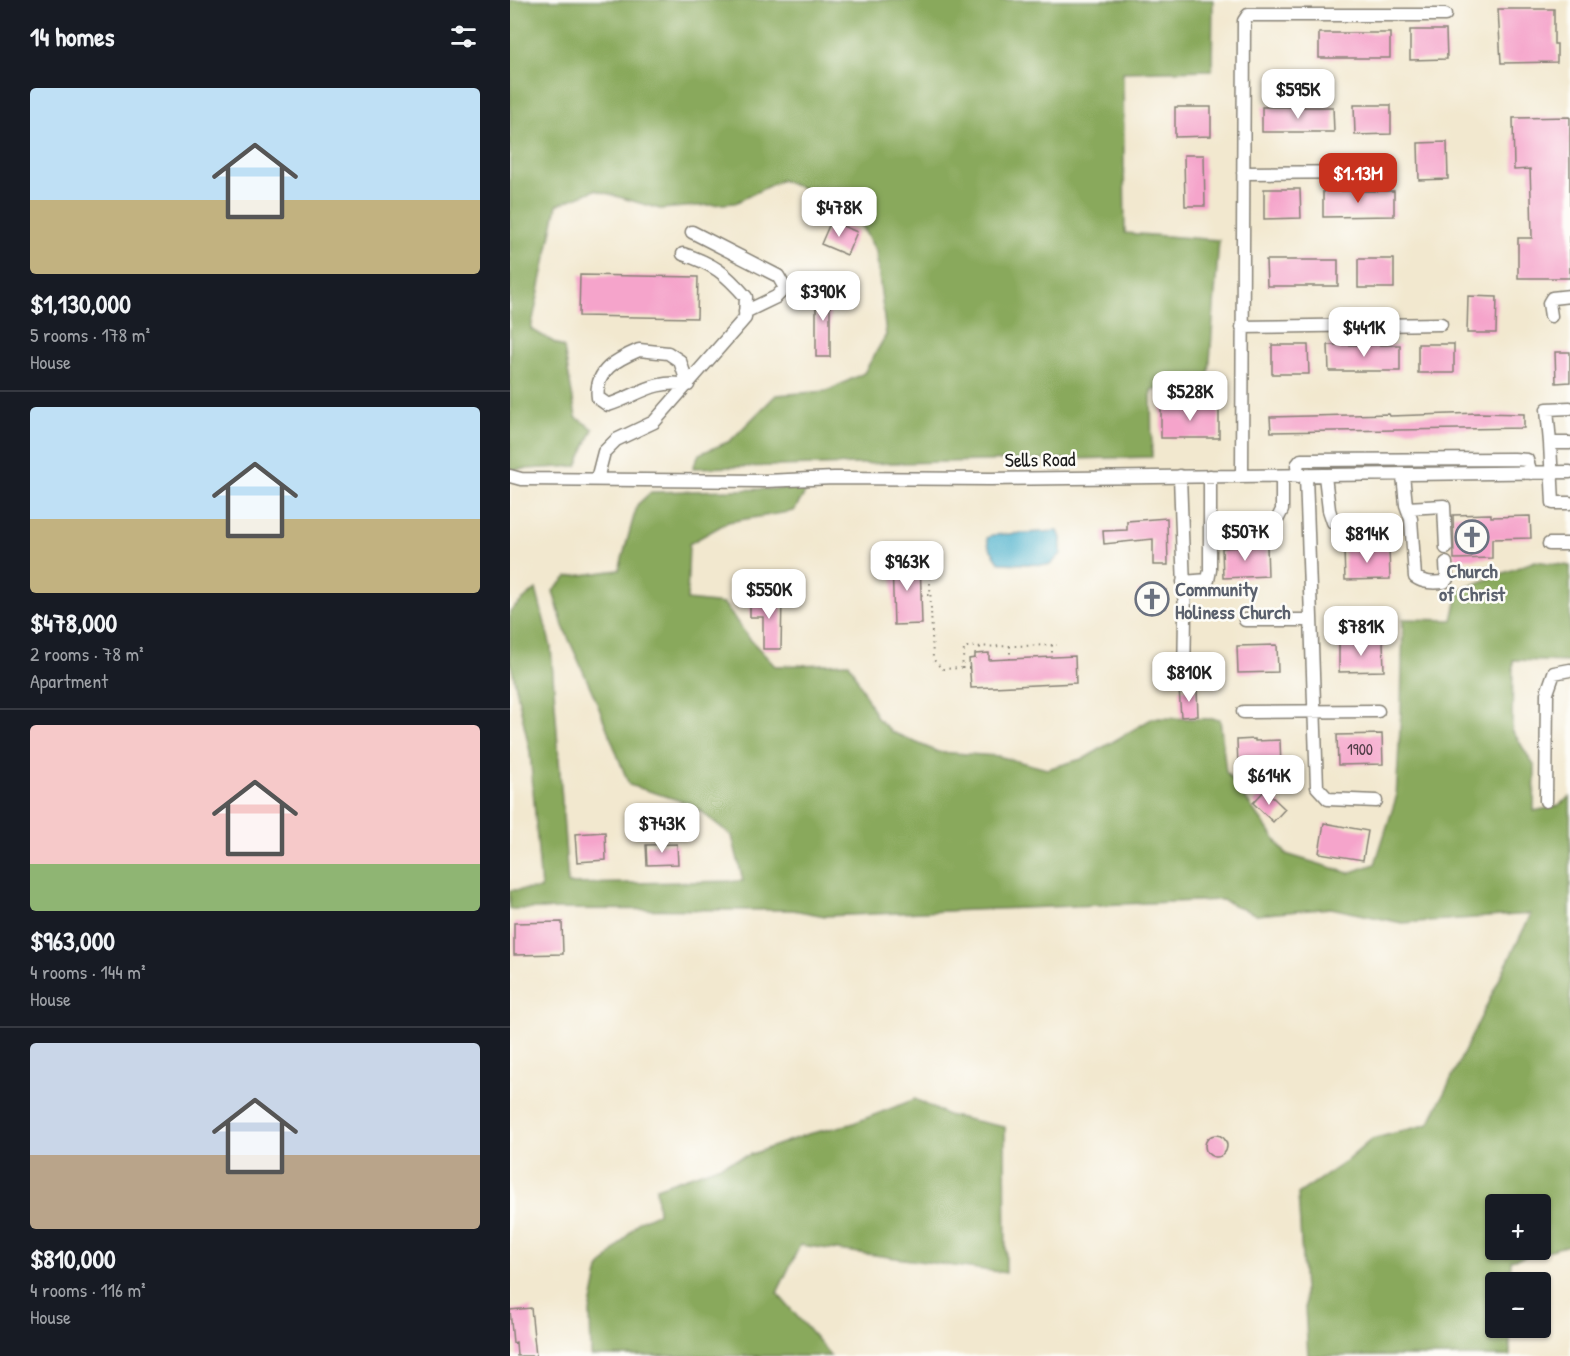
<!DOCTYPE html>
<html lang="en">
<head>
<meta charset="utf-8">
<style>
  :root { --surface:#171b24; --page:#20242c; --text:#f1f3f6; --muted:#9ea1a6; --line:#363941; --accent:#c8321e }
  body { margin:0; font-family:"Patrick Hand",sans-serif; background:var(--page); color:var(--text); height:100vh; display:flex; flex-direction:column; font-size:22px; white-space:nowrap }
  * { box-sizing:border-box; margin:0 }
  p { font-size:20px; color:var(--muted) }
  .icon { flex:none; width:33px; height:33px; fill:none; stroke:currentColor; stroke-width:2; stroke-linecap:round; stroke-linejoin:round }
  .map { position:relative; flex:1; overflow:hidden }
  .details { display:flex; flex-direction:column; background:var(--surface); width:510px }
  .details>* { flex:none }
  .buttons { position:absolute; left:975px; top:1194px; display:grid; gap:12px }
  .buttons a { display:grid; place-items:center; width:66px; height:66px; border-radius:6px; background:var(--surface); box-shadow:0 2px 4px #0004; font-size:30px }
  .price { position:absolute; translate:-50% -51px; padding:0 14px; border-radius:12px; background:#fff; color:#222; font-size:20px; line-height:39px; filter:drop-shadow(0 2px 3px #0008) }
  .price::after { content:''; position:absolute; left:50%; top:36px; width:18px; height:14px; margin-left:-9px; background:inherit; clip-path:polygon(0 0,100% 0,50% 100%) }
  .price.selected { background:var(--accent); color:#fff }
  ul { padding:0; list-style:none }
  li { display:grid; align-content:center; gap:12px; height:318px; padding:0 30px }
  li+li { border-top:2px solid var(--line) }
  li span { display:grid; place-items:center; height:186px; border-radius:6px; color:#555 }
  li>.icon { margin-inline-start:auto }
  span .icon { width:108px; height:108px; fill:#fffc; stroke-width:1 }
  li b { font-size:26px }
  h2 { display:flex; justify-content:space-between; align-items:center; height:72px; padding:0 30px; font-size:26px }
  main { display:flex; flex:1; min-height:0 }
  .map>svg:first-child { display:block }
  .forest { fill:#89a95c; stroke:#52623c; stroke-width:1.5; fill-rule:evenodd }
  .water { fill:#4fb2cd; stroke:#366774; stroke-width:1.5 }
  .building { fill:#f5a4cb }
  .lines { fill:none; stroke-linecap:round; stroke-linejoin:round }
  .minor-casing { stroke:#878276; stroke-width:15 }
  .path { stroke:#878276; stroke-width:2; stroke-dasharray:1.5 4.5; stroke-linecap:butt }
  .minor { stroke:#fff; stroke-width:12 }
  .labels { text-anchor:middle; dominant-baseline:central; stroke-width:5; stroke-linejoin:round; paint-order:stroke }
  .number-label { font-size:16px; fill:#523e48 }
  .street-label { font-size:20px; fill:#1c1c1c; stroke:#fdfcf7 }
  .worship-label { font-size:20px; font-weight:bold; fill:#5b616d; stroke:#fdfcf7 }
</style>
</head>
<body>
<main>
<section class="details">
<h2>14 homes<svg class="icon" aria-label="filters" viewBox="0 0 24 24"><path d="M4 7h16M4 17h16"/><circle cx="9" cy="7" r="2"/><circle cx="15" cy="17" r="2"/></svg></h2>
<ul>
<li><span style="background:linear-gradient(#bfe0f5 60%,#c2b280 0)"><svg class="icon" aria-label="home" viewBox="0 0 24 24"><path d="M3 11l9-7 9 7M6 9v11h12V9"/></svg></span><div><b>$1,130,000</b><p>5 rooms · 178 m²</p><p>House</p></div></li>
<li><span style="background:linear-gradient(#bfe0f5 60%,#c2b280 0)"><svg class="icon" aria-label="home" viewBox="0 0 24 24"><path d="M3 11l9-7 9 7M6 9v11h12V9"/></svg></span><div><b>$478,000</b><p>2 rooms · 78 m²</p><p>Apartment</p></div></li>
<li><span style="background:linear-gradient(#f6c9c9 75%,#8fb573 0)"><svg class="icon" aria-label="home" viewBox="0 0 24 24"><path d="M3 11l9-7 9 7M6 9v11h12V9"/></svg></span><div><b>$963,000</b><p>4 rooms · 144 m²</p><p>House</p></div></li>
<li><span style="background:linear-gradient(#c9d6e8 60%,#b9a48a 0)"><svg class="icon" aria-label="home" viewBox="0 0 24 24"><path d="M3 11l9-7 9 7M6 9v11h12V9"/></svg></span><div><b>$810,000</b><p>4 rooms · 116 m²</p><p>House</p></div></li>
</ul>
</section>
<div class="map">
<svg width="1060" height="1356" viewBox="0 0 1060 1356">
  <rect width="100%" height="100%" fill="#fdfcf7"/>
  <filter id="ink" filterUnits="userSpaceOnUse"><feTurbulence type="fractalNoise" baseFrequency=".0167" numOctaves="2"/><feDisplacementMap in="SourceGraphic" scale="12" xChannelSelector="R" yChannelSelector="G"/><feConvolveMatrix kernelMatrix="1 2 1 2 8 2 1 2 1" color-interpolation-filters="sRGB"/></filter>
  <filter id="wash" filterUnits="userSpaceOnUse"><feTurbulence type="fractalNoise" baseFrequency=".008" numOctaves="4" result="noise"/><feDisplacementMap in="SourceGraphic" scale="24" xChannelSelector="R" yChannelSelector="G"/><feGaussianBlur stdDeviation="1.35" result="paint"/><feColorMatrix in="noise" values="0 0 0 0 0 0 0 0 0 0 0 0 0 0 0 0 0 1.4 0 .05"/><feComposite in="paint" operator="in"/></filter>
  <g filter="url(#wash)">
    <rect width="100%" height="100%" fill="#f2e8cf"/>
    <path class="forest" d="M0,0h703l-1,70 -89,2 2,161 94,7 -10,134 -37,15 -21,1 1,67 -459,11 6,-14 31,-13 46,-46 51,-4 37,-18 22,-38 -10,-84 -26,-44 -69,-27 -46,23 -75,6 -65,-19 -38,15 -26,124 33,19 12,69 17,12 -16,37 -67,4z
      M298,488l-14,23 -66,11 -39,22 -2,56 37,4 24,33 27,29 74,-3 28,55 15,14 46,20 60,4 49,13 38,-11 68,-40 67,1 6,53 60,82 63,19 26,-9 21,-66 5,-87 2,-92 49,1 7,-30 76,-29 35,5v96l-57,-2 -1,70 23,37 -1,44 23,-5 13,-9v448l-59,15 -1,22h-14v46h14v28h-202l-10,-162 47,-32 27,-23 57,-15 102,-210 -129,9 -71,-15 -74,7 -35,-15 -397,16 -32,-6 -283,-1v-19l31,-1 -11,-137 -20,-92v-49l26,-22 15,58 17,237 175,-3 -11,-45 -41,-32 -62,-19 -34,-87 -32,-72 -10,-35 14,-14 52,-7 18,-65 14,-13zM1030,1204v46h-44v-46z
      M405,1099l32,16 58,12 1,146 -206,-28 -23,48 54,63h-240l-1,-44 9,-43 40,-48 19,-8 -2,-25 152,-54 43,-10z"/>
    <path class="water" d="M548,531l3,7v16l-11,11 -50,-2 -11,-16 -2,-9 5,-3z"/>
    <g id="blocks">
      <path class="building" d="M988,9h56v35h3v18l-56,1z
        M900,30h36l1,29 -37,1z
        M809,33h71v25h-71z
        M844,105h37v29l-36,1z
        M665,107h36v29l-36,1z
        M752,107h71l1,25h-72z
        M1060,117v161h-52v-40h14l-1,-41 -1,-28 -16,1 -1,-52z
        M937,142l1,37 -29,1 -1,-37z
        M674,155h20l1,51h-20z
        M754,189h36l1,29 -37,1z
        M813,191h71v25l-71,1z
        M321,221l26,11 -10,23 -26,-11z
        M848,259h36v29h-36z
        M756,260h72v26h-71z
        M70,275l118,2 -1,41 -118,-2z
        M306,287h14v70h-14z
        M958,296l29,1 -1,36h-29z
        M908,344h36v29h-36z
        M762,345h36l1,29h-37z
        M818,345h72v26h-71z
        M1045,352h15v30l-14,1z
        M651,407h58v31h-58z
        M969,413l45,1v14l-253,4 -1,-15 119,-3 1,2z
        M981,514v3l39,-1 1,22 -39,1v19l-38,1 -1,-44z
        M657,518l1,47h-15v-26l-49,5 -1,-13 24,-1v-9z
        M757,546l1,30 -45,2 -1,-30z
        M879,549l1,30 -45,1 -1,-30z
        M404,556v5l6,-1 2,64 -28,1 -2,-62 9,-1v-5z
        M656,590v18l-27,1 -1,-18z
        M258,597h14l-1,52h-18v-32h-13v-18h18z
        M873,641l1,30 -45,1v-30z
        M767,645l1,27 -40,1 -1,-27z
        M479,653v7l86,-4 1,27 -105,5 -2,-29 6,-1v-4z
        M669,689h18l1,27 -17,1z
        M872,734l1,30 -45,1 -1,-30z
        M745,739v2l25,-1 1,27h-43l-1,-27z
        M755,790l20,19 -12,13 -20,-19z
        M814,823l44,8 -5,29 -44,-7z
        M95,832l1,28 -29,2 -2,-28z
        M167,844l1,20 -31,1 -1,-20z
        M52,922l1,32 -49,1v-32z
        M695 1146a11 11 0 1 1 22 0a11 11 0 1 1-22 0Z
        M21,1308l5,48h-19l-1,-14 -3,1 -3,-33z"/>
    </g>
  </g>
  <g filter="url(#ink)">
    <use href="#blocks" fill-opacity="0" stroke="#878276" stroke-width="1.5"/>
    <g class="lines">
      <g class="minor-casing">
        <path id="minor" d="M733,173l142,-1
          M182,232l86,44 7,12 -9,9 -31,15
          M1041,316l-2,-13 3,-5 18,-2
          M732,327l199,-3
          M129,350l29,3 12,8 8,24c-33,-7 -51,11 -80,20l-10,-7c-4,-28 20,-39 41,-48z
          M1060,408l-23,1 3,34h20
          M1040,443l3,60h17
          M893,475l3,30 5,14 4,58c9,6 18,6 29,5l3,-3 -1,-16
          M0,476l11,3 244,2 69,-3 157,1 579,-7
          M670,476l5,140 -1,65
          M732,476l2,-455 4,-6h197
          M788,476l-1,-11 4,-5 213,-1 13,1 4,13
          M796,476l11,311 11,12 48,2
          M815,476l4,34 4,12 16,2 31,-2
          M87,479l7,-27 12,-12 38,-18 91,-104 1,-21c-21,-24 -32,-33 -63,-43
          M897,508l37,-2 2,42
          M720,526l38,-2 8,-2 6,-12v-34
          M1039,544h21
          M673,582l25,-2 2,-10v-94
          M735,620h65
          M733,712l135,-1
          M1036,801l1,-108 7,-20 16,-3"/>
      </g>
      <path class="path" d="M419,559l4,100 9,10 20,-1 2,-19 3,-2 90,-2
        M411,576h9
        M411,595h9
        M542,645v12
        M500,646v13
        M470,647v7
        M452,668h8"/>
      <use href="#minor" class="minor"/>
    </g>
  </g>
  <defs>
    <g id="church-ring" transform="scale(1.725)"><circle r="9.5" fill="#fdfcf7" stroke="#6b7280" stroke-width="1.5"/><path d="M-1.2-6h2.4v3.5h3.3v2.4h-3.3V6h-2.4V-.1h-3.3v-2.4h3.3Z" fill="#6b7280"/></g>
  </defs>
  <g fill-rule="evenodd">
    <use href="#church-ring" x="962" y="537"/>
    <use href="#church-ring" x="642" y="599"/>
  </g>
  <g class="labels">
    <g class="number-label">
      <text x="850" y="749">1900</text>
    </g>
    <g class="street-label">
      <text transform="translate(530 459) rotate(-1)">Sells Road</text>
    </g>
    <g class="worship-label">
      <text x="962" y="570">Church<tspan x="962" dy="23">of Christ</tspan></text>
      <text x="665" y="588" text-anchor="start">Community<tspan x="665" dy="23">Holiness Church</tspan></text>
    </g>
  </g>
</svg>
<div class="buttons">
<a>+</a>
<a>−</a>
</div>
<b class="price" style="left:788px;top:120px">$595K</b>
<b class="price selected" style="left:848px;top:204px">$1.13M</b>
<b class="price" style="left:329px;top:238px">$478K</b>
<b class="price" style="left:313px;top:322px">$390K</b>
<b class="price" style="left:854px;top:358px">$441K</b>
<b class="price" style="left:680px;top:422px">$528K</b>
<b class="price" style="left:735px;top:562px">$507K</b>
<b class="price" style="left:857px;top:564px">$814K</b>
<b class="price" style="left:397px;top:592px">$963K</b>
<b class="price" style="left:259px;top:620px">$550K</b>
<b class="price" style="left:851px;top:657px">$781K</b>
<b class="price" style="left:679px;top:703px">$810K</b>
<b class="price" style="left:759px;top:806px">$614K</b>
<b class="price" style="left:152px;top:854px">$743K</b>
</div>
</main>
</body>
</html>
